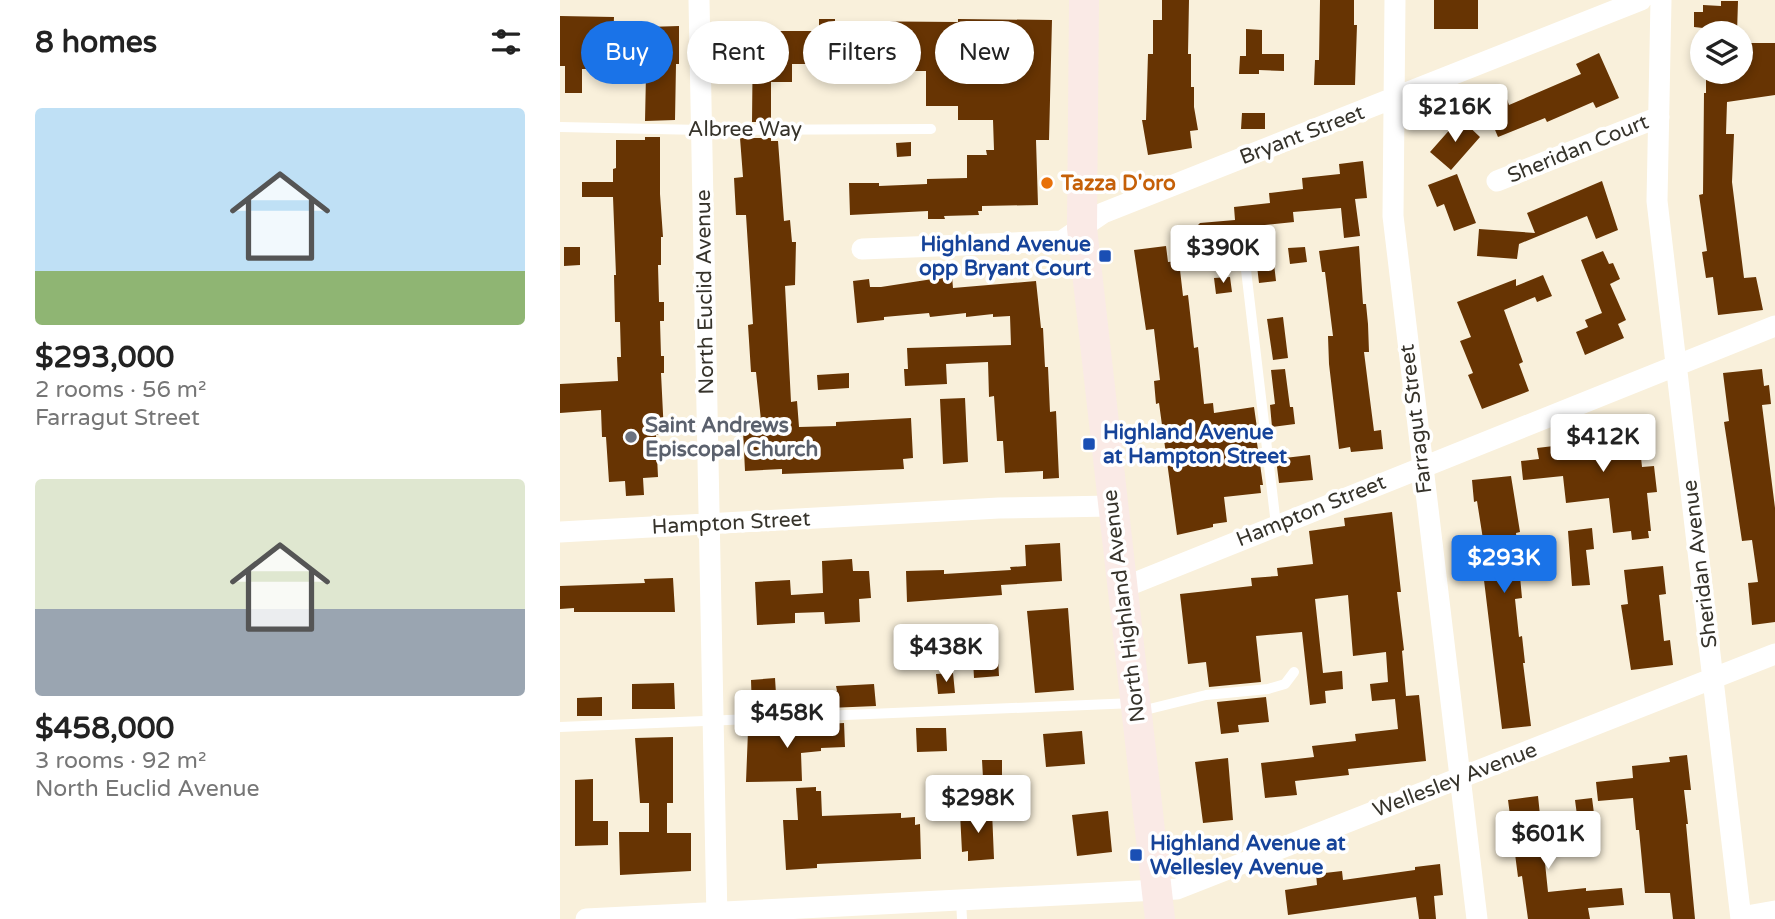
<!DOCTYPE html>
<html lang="en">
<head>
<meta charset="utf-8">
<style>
  :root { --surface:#fff; --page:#f6f6f6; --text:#222; --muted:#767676; --accent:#1a73e8 }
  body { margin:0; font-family:"Varela Round",sans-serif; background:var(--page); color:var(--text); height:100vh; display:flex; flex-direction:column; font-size:26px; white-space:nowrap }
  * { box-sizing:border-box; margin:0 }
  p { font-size:23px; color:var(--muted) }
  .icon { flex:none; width:38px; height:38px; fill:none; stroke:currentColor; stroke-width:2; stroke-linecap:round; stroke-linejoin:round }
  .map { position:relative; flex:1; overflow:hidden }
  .side { display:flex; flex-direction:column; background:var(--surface); width:560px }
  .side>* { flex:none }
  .top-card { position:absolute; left:21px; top:21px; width:665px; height:63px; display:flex; gap:14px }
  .tools { position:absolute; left:1130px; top:21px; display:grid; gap:14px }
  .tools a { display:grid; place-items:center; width:63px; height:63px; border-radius:50%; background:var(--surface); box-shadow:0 4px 10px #0003; font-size:35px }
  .price { position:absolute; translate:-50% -60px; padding:0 16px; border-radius:7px; background:#fff; color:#222; font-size:23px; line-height:46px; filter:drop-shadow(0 2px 4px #0008) }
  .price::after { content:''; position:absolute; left:50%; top:42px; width:21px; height:16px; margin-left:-10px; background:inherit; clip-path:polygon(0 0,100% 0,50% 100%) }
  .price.active { background:var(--accent); color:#fff }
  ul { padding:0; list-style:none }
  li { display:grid; align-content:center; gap:14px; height:371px; padding:0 35px }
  li span { display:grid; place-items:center; height:217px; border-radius:7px; color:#555 }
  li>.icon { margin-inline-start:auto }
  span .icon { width:126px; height:126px; fill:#fffc; stroke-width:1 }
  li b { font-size:30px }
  h2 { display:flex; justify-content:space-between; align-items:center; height:84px; padding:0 35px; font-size:30px }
  .pill { padding:0 24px; border-radius:32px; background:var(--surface); box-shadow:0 4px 10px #0003; font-size:24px; line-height:63px }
  .pill.active { background:var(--accent); color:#fff }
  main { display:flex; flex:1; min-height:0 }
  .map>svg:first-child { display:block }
  .building { fill:#673403 }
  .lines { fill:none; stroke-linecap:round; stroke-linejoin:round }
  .service { stroke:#fff; stroke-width:10 }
  .minor { stroke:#fff; stroke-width:21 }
  .secondary { stroke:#faeae6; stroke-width:30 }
  .food-dot { fill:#e8710a; stroke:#fff; stroke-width:2.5 }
  .transit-dot { fill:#1a4fb4; stroke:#fff; stroke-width:2.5 }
  .worship-dot { fill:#6b7280; stroke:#fff; stroke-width:2.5 }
  .labels { text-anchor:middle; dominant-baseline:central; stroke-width:7; stroke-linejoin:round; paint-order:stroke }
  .street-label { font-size:21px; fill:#36332b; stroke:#fff }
  .food-label { font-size:21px; font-weight:bold; fill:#c56008; stroke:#fff; text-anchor:start }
  .transit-label { font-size:21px; font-weight:bold; fill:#164399; stroke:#fff; text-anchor:start }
  .worship-label { font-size:21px; font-weight:bold; fill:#5b616d; stroke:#fff; text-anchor:start }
</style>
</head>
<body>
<main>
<section class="side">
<h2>8 homes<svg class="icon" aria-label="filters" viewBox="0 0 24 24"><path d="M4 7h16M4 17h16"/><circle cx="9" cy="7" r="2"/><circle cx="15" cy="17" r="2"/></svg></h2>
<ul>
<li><span style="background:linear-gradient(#bfe0f5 75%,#8fb573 0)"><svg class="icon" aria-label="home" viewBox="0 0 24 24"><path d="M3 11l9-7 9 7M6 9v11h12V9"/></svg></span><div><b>$293,000</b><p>2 rooms · 56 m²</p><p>Farragut Street</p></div></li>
<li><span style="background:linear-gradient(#dfe7d0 60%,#9aa5b1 0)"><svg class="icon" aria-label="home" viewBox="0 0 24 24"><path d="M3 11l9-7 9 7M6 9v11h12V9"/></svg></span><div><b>$458,000</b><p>3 rooms · 92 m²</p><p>North Euclid Avenue</p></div></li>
</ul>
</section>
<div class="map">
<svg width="1215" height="919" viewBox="0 0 1215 919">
  <rect width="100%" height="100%" fill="#f9f0db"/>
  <path class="building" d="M602,0h27l-1,54h3v33h3v20l4,23 -8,1 2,17 -44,7 -6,-35h4l2,-66h5v-34h9z
    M760,0h34v25h3l-2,60h-41l1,-25h4z
    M874,0h44v29h-44z
    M1161,1h17l-1,32h-34v-5l-9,-1v-15h9v-7l18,1z
    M0,16l54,1 -2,52h-30v24h-17v-27h-5z
    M259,19h16v2l123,1v-3l94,1 -3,120h-13l2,65 -56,1v5h-4l1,4 -35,1 1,3h-17v-8l-78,4 -1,-32h30v3l48,-2v-5l40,-1v-23h20l-1,-5h8l-1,-30h-35v-14h-32v-35h-42v-3h-22v-4h-70v18h-21v40h-19l1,-95h18v4h48z
    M119,26v38h-3l-1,56 -30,1 2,-94z
    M686,29l16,1v24h22v17l-25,-1v4h-20l1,-18h6z
    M1184,43h31v52l-48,7 -1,32h8l-2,48 12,96 12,-1 7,33 -45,5 -5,-38 -7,1 -4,-26 5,-1 -8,-56 4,-1 1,-101h2v-21h38z
    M1039,53l20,45 -23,10 -3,-6 -46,20 -2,-4 -47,19 -8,-19 6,-3 -4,-10 15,-6 2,6 72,-31 -5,-10z
    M682,113h23v16h-24z
    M900,118l20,19 -29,33 -21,-18z
    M85,137h15v57l3,43h-2v28h-3l1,37h5v19h-4l1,35h3v17h-3l3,61 -8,1 2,42 -15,1 1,17 -18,1 -1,-15 -16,1 -3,-45h-4l-1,-27 -41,3v-29l58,-3 -1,-24h4l-1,-35h-5l-1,-47h2l-3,-78h-31v-15h31v-13l3,-1v-28h29z
    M180,138h31v3h7l6,80 6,-1 2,22h4l-1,43 -10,1 6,116 6,-1 2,26 37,-1v-4l75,-4 2,40 -10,1 1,10 -122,5v-5l-37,2 -2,-40 19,-1 -6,-58h-5l-3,-47 5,-1 -7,-109h-10l-2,-37 9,-1z
    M351,142v14l-14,1 -1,-14z
    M803,161l4,37 -12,1 5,37 -16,2 -3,-30 -48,4 1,10 -39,4 2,10 -34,4 1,11 -25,2 -2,-27 3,-3 35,-3 -1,-13 36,-4 -1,-10 34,-4 -1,-11 38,-4 -1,-10z
    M897,174l19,49 -22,8 -10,-27 -7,3 -9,-22z
    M1042,181l16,49 -22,9 -9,-23 -68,28 -2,15 -40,-3 2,-27 56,4 -8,-20z
    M606,246l2,16 11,-1 4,35 5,-1 6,53 4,-1 6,57 9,-1 1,10 40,-6 3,21 -2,1 8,56h-3l1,8 -37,4 3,25 -14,2v3l-36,8 -18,-132 -3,1 -2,-23 6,-1 -6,-51 -8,1 -12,-80z
    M799,246l4,58h3l2,20 1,28h-5l5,40 5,39 7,-1 2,19 -32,3 -1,-5 -11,2 -10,-85 -1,-28h5l-8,-64h-3l-3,-21z
    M4,247h16v18l-16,1z
    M745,247l2,15 -17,2 -2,-16z
    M1043,251l6,13 4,-1 7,16 -10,5 16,36 -8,4 6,14 -39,17 -9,-23 12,-5 -3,-7 17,-7 -21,-53z
    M714,264l2,17 -17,2 -2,-17z
    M983,275l9,21 -15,6 -2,-5 -31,13 19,52 -4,2 10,27 -47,18 -14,-34 5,-2 -13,-32 11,-4 -14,-35 59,-23v7z
    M392,276l1,12 83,-7 5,47h2l2,39h3l2,45 6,-1 3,67 -16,1v-8l-38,2 -2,-32h-6l-3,-45 -5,1 -1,-35 -42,2 1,20 -42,2 -1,-17h4l-1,-21 104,-3 -1,-29 -17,1v-3l-27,3v-4l-36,4 -1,-4 -45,4v3l-27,3 -4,-42 16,-2 1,8h11z
    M670,277l2,15 -16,2 -2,-16z
    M723,317l5,41 -15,2 -6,-41z
    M725,369l5,38h3l2,17 -23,3 -2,-22 5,-1 -4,-34z
    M1202,369l2,17 5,-1 2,19 -9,1 13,103v114l-23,3 -4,-42 10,-1 -6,-42 -10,1 -18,-119 5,-1 -6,-48z
    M289,373v15l-31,2 -1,-15z
    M405,398l3,64 -25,2 -3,-65z
    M1077,419l5,48 12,-1 3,26 -10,1 4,38h-3l1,7 -17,2 -1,-9 -18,2 -4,-35 -43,5 -3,-27 -40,4 -2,-19 18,-2 -2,-11 59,-7 -2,-17z
    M750,455l3,25 -34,3 -3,-24z
    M951,476l9,56 -4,1 6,65 -7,1 4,38 3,-1 3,27h-2l8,63 -29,3 -19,-157 5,-1 -11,-70 -3,1 -2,-22z
    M832,512l9,80h-4l7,58 -2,1 4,45 13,-1 7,66 -78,8 1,6 -54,6 2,14 -32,3 -4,-35 53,-6 -2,-11 44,-5 -1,-7 43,-5 -3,-30 -23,2 -2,-17 18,-2 -2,-30 -33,4 -5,-61 -33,4 8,74 19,-2 1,18 -18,2 1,12 -16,2 -8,-73 -46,4 5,46 -52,5 -3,-25 -18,2 -8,-70 72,-8 -1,-8 27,-2 -1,-8 36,-4 -4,-33 36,-5 -1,-8z
    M1032,528l2,21 -8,1 4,35 -18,1 -4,-55z
    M500,543l2,38 -61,4 1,10 -95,7 -1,-31 38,-1v4l67,-4 -1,-3 16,-1 -1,-21z
    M292,559l1,12h16l2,27 -12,1 1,23 -35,2 -1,-12 -29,1v10l-38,2 -2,-43 35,-2 1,15 32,-2 -1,-32z
    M1103,566l3,28 -7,1 5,46 6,-1 3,25 -42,5 -10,-65 7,-1 -4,-34z
    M113,578l2,34h-101v-4l-14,1v-23l85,-3 -1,-4z
    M508,608l6,82 -39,3 -8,-82z
    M437,640l2,36 -25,2 -2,-37z
    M393,673l2,20 -17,1 -2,-20z
    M215,678l2,32 -25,1 -1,-31z
    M114,683l1,26h-43v-25z
    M314,684l2,22 -71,3 -1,-16 33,-2 -1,-5z
    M42,697v19h-25v-18z
    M706,697l3,25 -31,3 1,7 -18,2 -4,-32z
    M284,723l1,24 -24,1v3l-20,2 1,28 -56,1 2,-51h5v-4l24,-1v4h30l-1,-5z
    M356,728h30l1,23 -30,1z
    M522,731l3,33 -39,3 -3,-33z
    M113,737v66h-6v30h24v38l-71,4 -1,-43h30v-29h-9l-5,-65z
    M1127,755l4,35h-7l4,34h-2l9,95h-22l-3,-26h-25l-6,-63h-3l-3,-32 -35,3 -2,-19 37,-4 -1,-12 38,-4 -1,-5z
    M668,758l5,62 -30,3 -8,-61z
    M422,760h20v17l-19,1z
    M33,779v42h15v24l-33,1v-66z
    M256,787v4h5l1,25 79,-3v5l14,-1v8l5,-1 1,35 -104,5v4l-31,2 -3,-50h15l-2,-32z
    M978,796l10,96 38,-4v3l36,-3 2,17 -36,3 2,11h-62l-6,-43 -4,1 -10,-77z
    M1032,798l7,54 -17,2 -7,-54z
    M432,811l2,48 -26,2v-10l-6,1 -2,-39z
    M548,811l4,41 -35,4 -5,-41z
    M880,864l3,31 -9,1 2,23h-17l-3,-22 -128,18 -3,-25 32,-5 -1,-11 26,-3 1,9 72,-10v-3z"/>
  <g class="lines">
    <path class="service" d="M0,127l142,3 229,-1
      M686,270l30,255
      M577,712l69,-17 62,-6 17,-5 9,-12
      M0,727l574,-24
      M401,901l1,18"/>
    <path class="minor" d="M139,0l18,919
      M835,0l-2,216 84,703
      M1101,0l-4,201 84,718
      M937,181l162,-64
      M302,249l200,-8 41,-28 538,-213
      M0,532l439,-24 113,-2
      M562,588l653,-262
      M1181,917l34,-6
      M26,919l591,-30 598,-235"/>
    <path class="secondary" d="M524,0l-2,228 78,691"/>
  </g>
  <circle class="food-dot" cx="487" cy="183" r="7"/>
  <g class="transit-dot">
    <rect x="538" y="249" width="14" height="14" rx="3.5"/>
    <rect x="522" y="437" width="14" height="14" rx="3.5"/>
    <rect x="569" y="848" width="14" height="14" rx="3.5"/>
  </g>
  <circle class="worship-dot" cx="71" cy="437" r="7"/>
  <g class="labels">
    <g class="street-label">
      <text x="185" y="129">Albree Way</text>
      <text transform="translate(742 135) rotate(-21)">Bryant Street</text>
      <text transform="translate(1018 149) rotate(-22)">Sheridan Court</text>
      <text transform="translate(145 292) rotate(-91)">North Euclid Avenue</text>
      <text transform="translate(856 419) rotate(-97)">Farragut Street</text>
      <text transform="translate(751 511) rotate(-22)">Hampton Street</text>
      <text transform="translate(171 523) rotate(-3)">Hampton Street</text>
      <text transform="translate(1140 564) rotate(-97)">Sheridan Avenue</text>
      <text transform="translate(564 606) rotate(-97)">North Highland Avenue</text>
      <text transform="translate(895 780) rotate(-21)">Wellesley Avenue</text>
    </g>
    <g class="food-label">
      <text x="501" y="183">Tazza D'oro</text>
    </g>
    <g class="transit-label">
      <text x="531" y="244" text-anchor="end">Highland Avenue<tspan x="531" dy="24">opp Bryant Court</tspan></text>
      <text x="543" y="432">Highland Avenue<tspan x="543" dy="24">at Hampton Street</tspan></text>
      <text x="590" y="843">Highland Avenue at<tspan x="590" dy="24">Wellesley Avenue</tspan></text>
    </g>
    <g class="worship-label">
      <text x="85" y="425">Saint Andrews<tspan x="85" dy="24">Episcopal Church</tspan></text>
    </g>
  </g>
</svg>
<div class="tools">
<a><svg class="icon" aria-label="layers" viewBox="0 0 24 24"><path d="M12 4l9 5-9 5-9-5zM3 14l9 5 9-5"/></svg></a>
</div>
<b class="price" style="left:895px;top:144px">$216K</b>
<b class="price" style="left:663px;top:285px">$390K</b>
<b class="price" style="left:1043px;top:474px">$412K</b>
<b class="price active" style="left:944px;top:595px">$293K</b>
<b class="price" style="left:386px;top:684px">$438K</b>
<b class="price" style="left:227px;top:750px">$458K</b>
<b class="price" style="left:418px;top:835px">$298K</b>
<b class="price" style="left:988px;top:871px">$601K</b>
<div class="top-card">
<a class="pill active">Buy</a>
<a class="pill">Rent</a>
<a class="pill">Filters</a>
<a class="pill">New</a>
</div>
</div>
</main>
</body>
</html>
